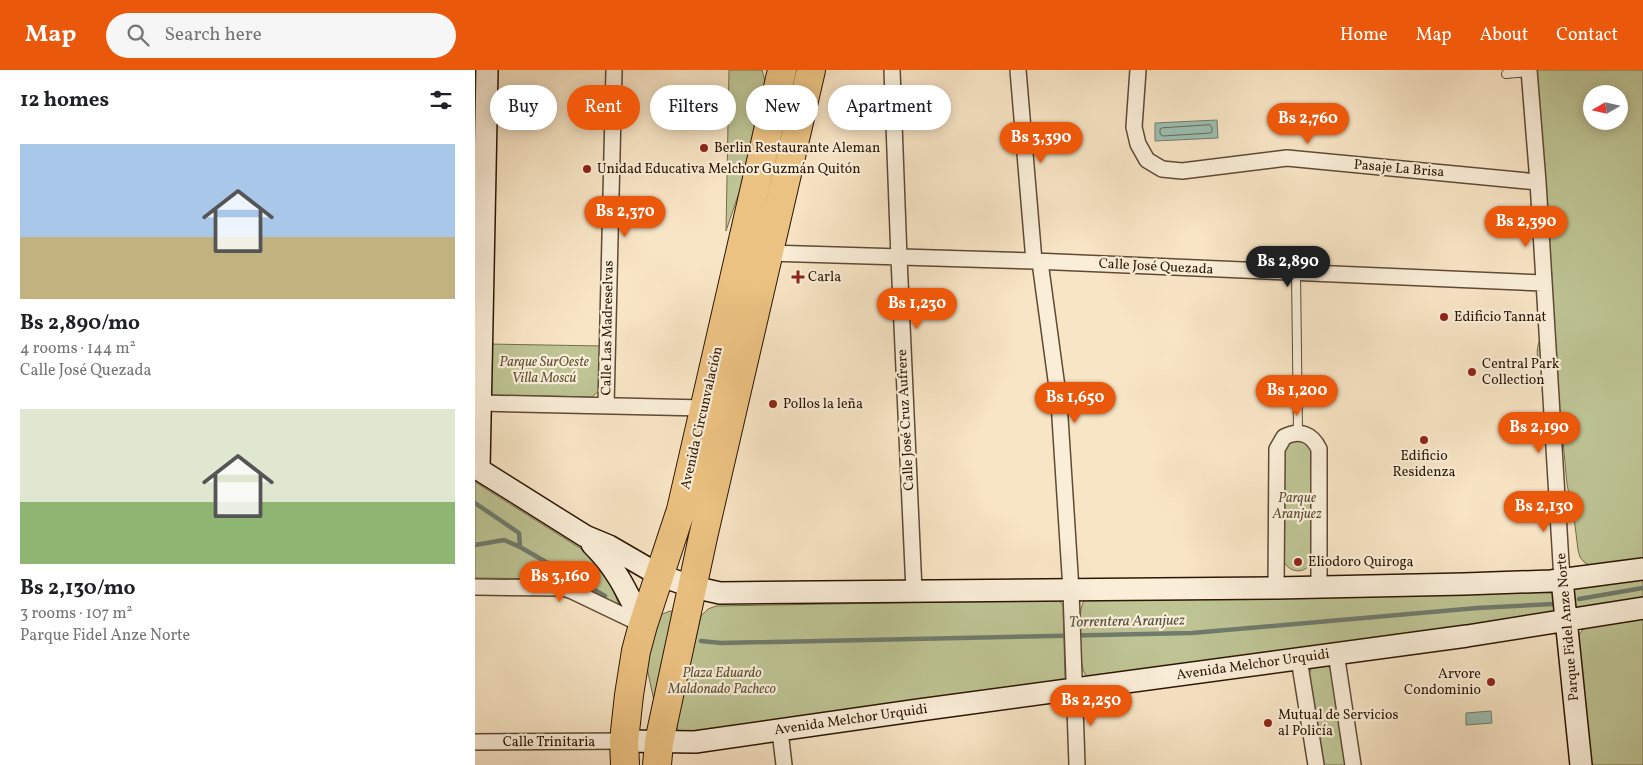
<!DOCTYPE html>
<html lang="en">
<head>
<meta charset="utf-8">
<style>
  :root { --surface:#fff; --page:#f6f6f6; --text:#202124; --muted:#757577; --accent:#ea580c }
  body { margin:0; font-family:Vollkorn,serif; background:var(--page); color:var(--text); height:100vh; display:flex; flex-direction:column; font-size:19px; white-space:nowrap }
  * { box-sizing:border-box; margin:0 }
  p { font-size:16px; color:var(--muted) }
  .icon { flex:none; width:28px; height:28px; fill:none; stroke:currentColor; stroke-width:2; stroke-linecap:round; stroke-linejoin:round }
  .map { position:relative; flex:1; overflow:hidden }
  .details { display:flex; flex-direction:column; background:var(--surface); width:475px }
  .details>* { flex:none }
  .guide { position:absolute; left:15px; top:15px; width:475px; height:45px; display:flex; gap:10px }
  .needle { width:32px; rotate:261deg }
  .buttons { position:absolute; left:1108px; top:15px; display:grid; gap:10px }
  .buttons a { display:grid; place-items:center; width:45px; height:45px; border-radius:50%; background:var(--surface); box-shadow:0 2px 12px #0003; font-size:25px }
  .price { position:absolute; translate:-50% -42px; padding:0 11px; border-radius:18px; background:var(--accent); color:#fff; font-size:16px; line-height:32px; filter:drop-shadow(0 1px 2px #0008) }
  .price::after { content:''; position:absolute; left:50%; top:30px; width:15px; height:11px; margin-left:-8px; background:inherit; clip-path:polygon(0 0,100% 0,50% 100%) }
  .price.selected { background:#222; color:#fff }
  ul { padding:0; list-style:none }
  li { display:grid; align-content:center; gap:10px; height:265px; padding:0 20px }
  li span { display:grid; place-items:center; height:155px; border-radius:0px; color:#555 }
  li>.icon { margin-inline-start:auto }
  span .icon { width:90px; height:90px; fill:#fffc; stroke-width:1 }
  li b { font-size:21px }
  h2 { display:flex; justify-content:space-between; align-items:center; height:60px; padding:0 20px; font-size:21px }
  .tag { padding:0 18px; border-radius:22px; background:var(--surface); box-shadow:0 2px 12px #0003; font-size:18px; line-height:45px }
  .tag.selected { background:var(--accent); color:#fff }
  header { display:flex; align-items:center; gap:30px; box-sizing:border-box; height:70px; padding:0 25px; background:var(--accent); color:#fff }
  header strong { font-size:24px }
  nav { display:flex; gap:28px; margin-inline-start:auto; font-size:18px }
  .search { width:350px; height:45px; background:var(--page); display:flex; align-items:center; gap:12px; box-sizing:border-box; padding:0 18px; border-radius:28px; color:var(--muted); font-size:19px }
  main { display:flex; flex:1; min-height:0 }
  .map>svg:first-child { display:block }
  .green { fill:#bec494; stroke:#756d4c; fill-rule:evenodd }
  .water { fill:#9dbfb2; stroke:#707b6c }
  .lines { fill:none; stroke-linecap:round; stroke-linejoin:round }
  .shore { stroke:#646a5a; stroke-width:1 }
  .stream { stroke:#707b6c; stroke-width:4.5 }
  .lane-casing { stroke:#5f4a34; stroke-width:10 }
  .street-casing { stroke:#5f4a34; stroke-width:18 }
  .secondary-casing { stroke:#2c1603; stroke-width:24 }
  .highway-casing { stroke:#2c1603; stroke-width:30 }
  .lane { stroke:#faeed9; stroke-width:8 }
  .street { stroke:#faeed9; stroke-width:15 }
  .secondary { stroke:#faeed9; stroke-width:21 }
  .highway { stroke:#ecc282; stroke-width:28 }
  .poi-dot { fill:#8f2418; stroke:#faeed9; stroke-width:2 }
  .labels { text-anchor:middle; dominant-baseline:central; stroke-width:4.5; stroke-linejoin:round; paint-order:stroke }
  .poi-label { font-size:14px; fill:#2c1603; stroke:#faeed9; text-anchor:start }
  .street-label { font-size:14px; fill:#2c1603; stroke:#faeed9 }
  .park-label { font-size:14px; font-style:italic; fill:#5f5336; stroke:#faeed9 }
  .water-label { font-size:15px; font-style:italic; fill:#545140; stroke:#faeed9 }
</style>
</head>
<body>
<header>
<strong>Map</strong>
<div class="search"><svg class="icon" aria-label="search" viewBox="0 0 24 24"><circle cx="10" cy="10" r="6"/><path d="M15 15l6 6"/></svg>Search here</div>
<nav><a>Home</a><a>Map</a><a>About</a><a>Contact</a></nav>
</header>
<main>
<section class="details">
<h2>12 homes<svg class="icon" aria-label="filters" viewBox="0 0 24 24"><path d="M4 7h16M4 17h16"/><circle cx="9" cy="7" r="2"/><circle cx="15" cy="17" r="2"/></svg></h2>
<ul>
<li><span style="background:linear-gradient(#a9c7e8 60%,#c2b280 0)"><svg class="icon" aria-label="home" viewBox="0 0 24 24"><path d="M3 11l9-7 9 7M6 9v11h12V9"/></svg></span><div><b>Bs 2,890/mo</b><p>4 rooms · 144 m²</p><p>Calle José Quezada</p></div></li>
<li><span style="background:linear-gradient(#dfe7d0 60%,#8fb573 0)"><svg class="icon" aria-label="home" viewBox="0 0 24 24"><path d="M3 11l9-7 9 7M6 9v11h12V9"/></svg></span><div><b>Bs 2,130/mo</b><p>3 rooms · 107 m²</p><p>Parque Fidel Anze Norte</p></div></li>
</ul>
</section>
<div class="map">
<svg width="1168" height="695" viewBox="0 0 1168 695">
  <rect width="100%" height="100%" fill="#f8e5c5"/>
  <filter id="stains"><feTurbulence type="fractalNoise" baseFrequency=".004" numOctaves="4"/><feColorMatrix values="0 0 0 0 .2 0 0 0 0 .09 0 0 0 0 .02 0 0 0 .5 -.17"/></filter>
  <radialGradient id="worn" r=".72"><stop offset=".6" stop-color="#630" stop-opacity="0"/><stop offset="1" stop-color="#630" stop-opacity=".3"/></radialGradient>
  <path class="green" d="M254,0h33l4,15 -18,81 -22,65z
    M1060,0h108v491l-54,4 -5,-3 -4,-5 -2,-7 -3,-25 -8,-41 -6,-64 -5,-2c-4,-13 -5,-27 -10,-39 -8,-19 -13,-24 -4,-45l-5,-256zM1116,24h28v27h-28z
    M13,274l115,2 -3,44 -8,7 -99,-2 -4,-4z
    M818,371c9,0 15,1 19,10v110c-6,13 -21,13 -28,1v-112l5,-7z
    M0,412l116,73 16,20 13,32 -51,-25 -15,-3 -79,-1z
    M1168,510v21l-62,9 -7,-5 -2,-12 4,-5z
    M1077,520l3,22 -4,3 -460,64c-2,-1 -5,-3 -6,-5 -7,-12 -9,-63 0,-75z
    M583,530l5,5 2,74 -3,5 -365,48 -18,-1 -3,-5 25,-110 7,-7 8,-3z
    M195,541l8,1 -21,103 -10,-47 1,-22 10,-30z
    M1168,546v149h-64l-1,-129 7,-9z
    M852,595l5,6 14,94h-25l-12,-91 3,-7z"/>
  <path class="water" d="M742,50l1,18 -63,3v-18z
    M1016,641l1,12 -26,2v-12z"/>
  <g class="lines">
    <path class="shore" d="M735,55l2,3v4l-2,1 -47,3 -3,-2v-5l2,-1z"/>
    <path class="stream" d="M0,433l44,30 1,14
      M0,475l29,-5 16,7 85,49
      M1104,529l64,-11
      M226,571l20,2 471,-10 285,-25 76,-4"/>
    <g class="lane-casing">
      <path id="lane" d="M1031,4l23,-2
        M821,203l2,159"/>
    </g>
    <g class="street-casing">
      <path id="street" d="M417,0l7,188 15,333
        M543,0l16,191
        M663,0l-4,57 4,17 9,16 15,9 20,2 105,-13 251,24
        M1054,0l9,112 24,398
        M293,183l266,8 509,22
        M565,192l19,140 12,188 6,175
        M5,333l224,5
        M131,336l8,-336
        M0,517l88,1 9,3 71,34
        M801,518l1,-139 7,-12c15,-8 28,-3 35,12v138
        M861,583l17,112
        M824,589l17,106
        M305,661l4,34
        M0,672l149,-1"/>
    </g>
    <g class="secondary-casing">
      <path id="secondary" d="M0,397l110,69 24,10 50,29 34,12 27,6 556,-5 188,-4 87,-3 92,-12
        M4,399l8,-399
        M117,474c26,26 35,48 51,81
        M1087,510l19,185
        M149,671l71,1 224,-32 548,-74 176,-28"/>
    </g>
    <g class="highway-casing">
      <path id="highway" d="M150,695l-1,-24 5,-46 7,-44 7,-26 38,-115 101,-440
        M182,695l2,-23 44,-205 108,-467"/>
    </g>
    <use href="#lane" class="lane"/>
    <use href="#street" class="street"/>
    <use href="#secondary" class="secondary"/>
    <use href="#highway" class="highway"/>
  </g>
  <g class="poi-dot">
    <circle cx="229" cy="78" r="5"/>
    <circle cx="112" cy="99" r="5"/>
    <path d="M320.5 199.5h5v5h5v5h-5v5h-5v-5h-5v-5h5z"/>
    <circle cx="969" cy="247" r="5"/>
    <circle cx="997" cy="302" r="5"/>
    <circle cx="298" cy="334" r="5"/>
    <circle cx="949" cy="370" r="5"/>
    <circle cx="823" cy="492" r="5"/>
    <circle cx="1016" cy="612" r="5"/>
    <circle cx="793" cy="653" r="5"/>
  </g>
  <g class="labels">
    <g class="poi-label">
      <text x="239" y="78">Berlin Restaurante Aleman</text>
      <text x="122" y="99">Unidad Educativa Melchor Guzmán Quitón</text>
      <text x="333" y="207">Carla</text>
      <text x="979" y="247">Edificio Tannat</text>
      <text x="1007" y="294">Central Park<tspan x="1007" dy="16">Collection</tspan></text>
      <text x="308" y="334">Pollos la leña</text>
      <text x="949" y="386" text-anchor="middle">Edificio<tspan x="949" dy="16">Residenza</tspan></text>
      <text x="833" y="492">Eliodoro Quiroga</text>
      <text x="1006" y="604" text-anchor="end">Arvore<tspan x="1006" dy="16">Condominio</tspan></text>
      <text x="803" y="645">Mutual de Servicios<tspan x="803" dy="16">al Policía</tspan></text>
    </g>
    <g class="street-label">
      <text transform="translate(924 99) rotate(5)">Pasaje La Brisa</text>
      <text transform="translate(681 197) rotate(3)">Calle José Quezada</text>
      <text transform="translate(133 258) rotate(-89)">Calle Las Madreselvas</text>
      <text transform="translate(227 348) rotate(-77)">Avenida Circunvalación</text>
      <text transform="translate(431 350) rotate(-93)">Calle José Cruz Aufrere</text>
      <text transform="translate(1093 557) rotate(-95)">Parque Fidel Anze Norte</text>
      <text transform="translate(778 595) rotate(-8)">Avenida Melchor Urquidi</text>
      <text transform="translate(376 650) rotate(-8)">Avenida Melchor Urquidi</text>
      <text x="74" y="672">Calle Trinitaria</text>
    </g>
    <g class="park-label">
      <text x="69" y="292">Parque SurOeste<tspan x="69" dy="16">Villa Moscú</tspan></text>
      <text x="822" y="428">Parque<tspan x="822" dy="16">Aranjuez</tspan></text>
      <text x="247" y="603">Plaza Eduardo<tspan x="247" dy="16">Maldonado Pacheco</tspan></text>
    </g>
    <g class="water-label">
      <text transform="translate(652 552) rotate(-1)">Torrentera Aranjuez</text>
    </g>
  </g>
  <rect width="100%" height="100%" filter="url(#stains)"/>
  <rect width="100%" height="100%" fill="url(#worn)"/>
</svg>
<div class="buttons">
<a><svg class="needle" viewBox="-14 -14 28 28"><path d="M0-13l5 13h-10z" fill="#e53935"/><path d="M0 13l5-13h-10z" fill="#757577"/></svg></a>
</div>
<b class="price" style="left:833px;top:75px">Bs 2,760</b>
<b class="price" style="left:566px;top:94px">Bs 3,390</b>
<b class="price" style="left:150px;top:168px">Bs 2,370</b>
<b class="price" style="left:1051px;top:178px">Bs 2,390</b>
<b class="price selected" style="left:813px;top:218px">Bs 2,890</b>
<b class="price" style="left:442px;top:260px">Bs 1,230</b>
<b class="price" style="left:822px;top:347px">Bs 1,200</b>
<b class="price" style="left:600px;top:354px">Bs 1,650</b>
<b class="price" style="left:1064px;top:384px">Bs 2,190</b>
<b class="price" style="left:1069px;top:463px">Bs 2,130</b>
<b class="price" style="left:85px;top:533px">Bs 3,160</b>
<b class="price" style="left:616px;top:657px">Bs 2,250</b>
<div class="guide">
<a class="tag">Buy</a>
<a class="tag selected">Rent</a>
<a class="tag">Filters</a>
<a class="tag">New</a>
<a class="tag">Apartment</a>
</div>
</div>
</main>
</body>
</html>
